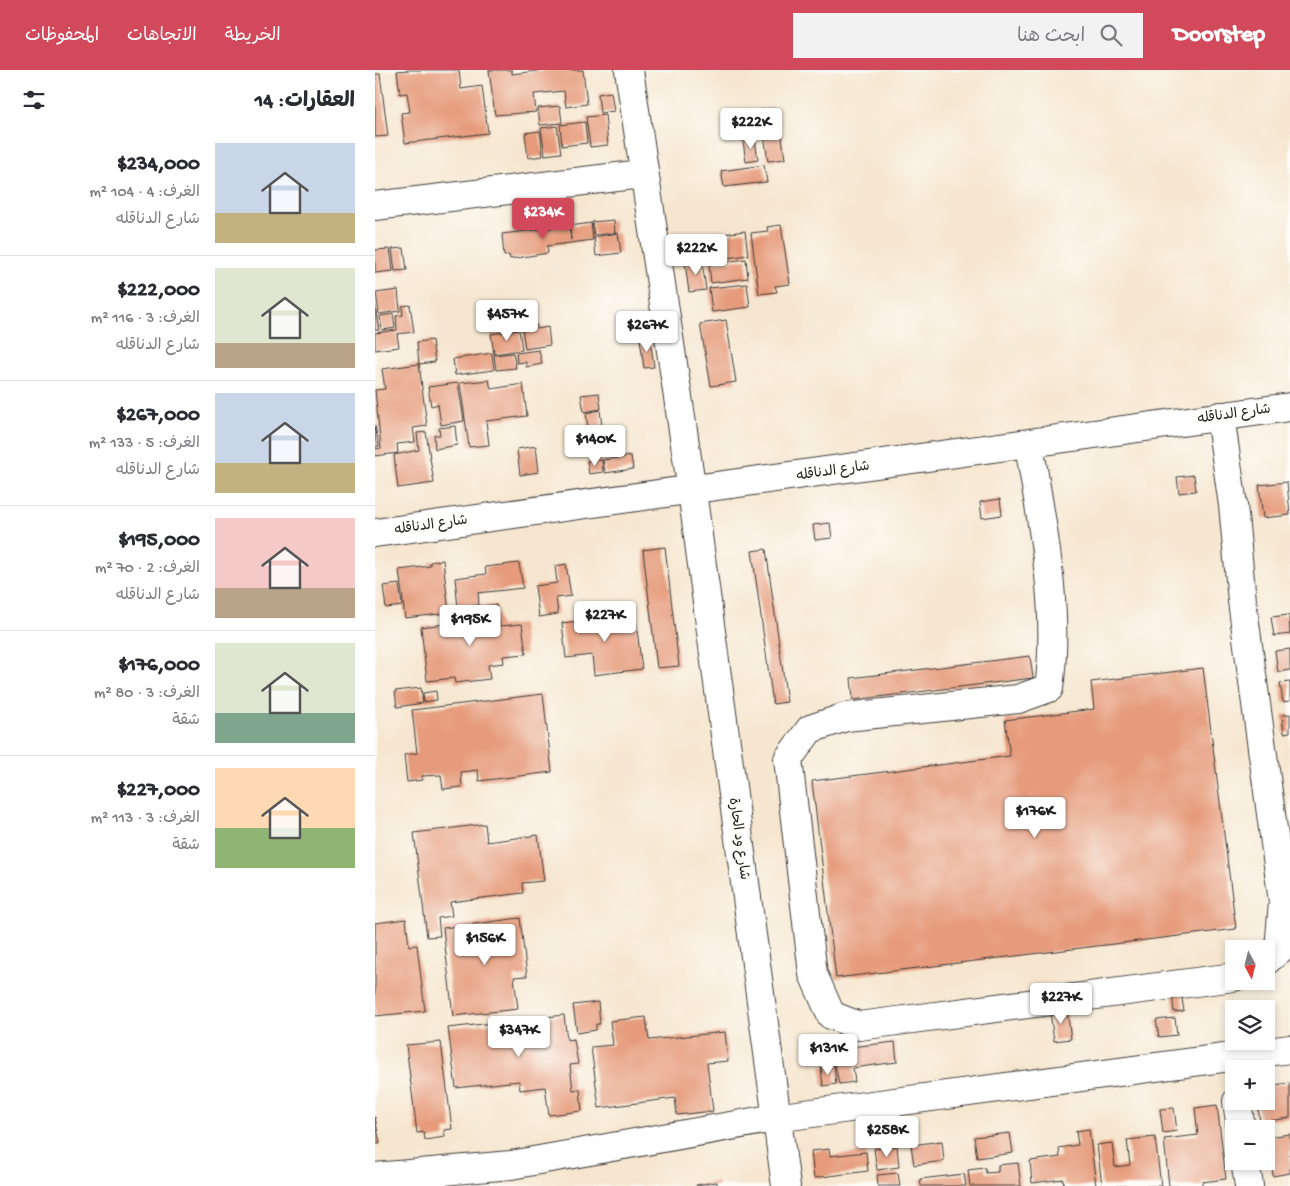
<!DOCTYPE html>
<html lang="ar">
<head>
<meta charset="utf-8">
<style>
  :root { --surface:#fff; --page:#f2f2f3; --text:#2b2b33; --muted:#7c7c81; --line:#e1e1e2; --accent:#d1495b }
  body { margin:0; font-family:"Gochi Hand","Playpen Sans Arabic",sans-serif; background:var(--page); color:var(--text); direction:rtl; height:100vh; display:flex; flex-direction:column; font-size:19px; white-space:nowrap }
  * { box-sizing:border-box; margin:0 }
  p { font-size:16px; color:var(--muted) }
  .icon { flex:none; width:28px; height:28px; fill:none; stroke:currentColor; stroke-width:2; stroke-linecap:round; stroke-linejoin:round }
  .map { position:relative; flex:1; overflow:hidden; direction:ltr }
  .details { display:flex; flex-direction:column; background:var(--surface); width:375px }
  .details>* { flex:none }
  .needle { width:32px; rotate:173deg }
  .fabs { position:absolute; left:850px; top:870px; display:grid; gap:10px }
  .fabs a { display:grid; place-items:center; width:50px; height:50px; border-radius:0px; background:var(--surface); box-shadow:0 2px 8px #0003; font-size:25px }
  .price { position:absolute; translate:-50% -42px; padding:0 11px; border-radius:5px; background:#fff; color:#222; font-size:16px; line-height:32px; filter:drop-shadow(0 1px 2px #0008) }
  .price::after { content:''; position:absolute; left:50%; top:30px; width:15px; height:11px; margin-left:-8px; background:inherit; clip-path:polygon(0 0,100% 0,50% 100%) }
  .price.selected { background:var(--accent); color:#fff }
  ul { padding:0; list-style:none }
  li { display:flex; align-items:center; gap:15px; height:125px; padding:0 20px }
  li+li { border-top:1px solid var(--line) }
  li span { display:grid; place-items:center; flex:none; width:140px; height:100px; border-radius:0px; color:#555 }
  li>.icon { margin-inline-start:auto }
  span .icon { width:60px; height:60px; fill:#fffc; stroke-width:1 }
  li b { font-size:21px }
  h2 { display:flex; justify-content:space-between; align-items:center; height:60px; padding:0 20px; font-size:21px }
  header { display:flex; align-items:center; gap:30px; box-sizing:border-box; height:70px; padding:0 25px; background:var(--accent); color:#fff }
  header strong { font-size:24px }
  nav { display:flex; gap:28px; margin-inline-start:auto; font-size:18px }
  .search { width:350px; height:45px; background:var(--page); display:flex; align-items:center; gap:12px; box-sizing:border-box; padding:0 18px; border-radius:0px; color:var(--muted); font-size:19px }
  main { display:flex; flex:1; min-height:0 }
  .map>svg:first-child { display:block }
  .building { fill:#e69b7b }
  .lines { fill:none; stroke-linecap:round; stroke-linejoin:round }
  .minor-casing { stroke:#3d3a37; stroke-width:30 }
  .minor { stroke:#fff; stroke-width:28 }
  .labels { text-anchor:middle; dominant-baseline:central; stroke-width:4; stroke-linejoin:round; paint-order:stroke }
  .street-label { font-size:14px; fill:#1c1c1c; stroke:#fdfcf7 }
</style>
</head>
<body>
<header>
<strong>Doorstep</strong>
<div class="search"><svg class="icon" aria-label="search" viewBox="0 0 24 24"><circle cx="10" cy="10" r="6"/><path d="M15 15l6 6"/></svg>ابحث هنا</div>
<nav><a>الخريطة</a><a>الاتجاهات</a><a>المحفوظات</a></nav>
</header>
<main>
<div class="map">
<svg width="915" height="1116" viewBox="0 0 915 1116">
  <rect width="100%" height="100%" fill="#fdfcf7"/>
  <filter id="ink" filterUnits="userSpaceOnUse"><feTurbulence type="fractalNoise" baseFrequency=".02" numOctaves="2"/><feDisplacementMap in="SourceGraphic" scale="10" xChannelSelector="R" yChannelSelector="G"/><feConvolveMatrix kernelMatrix="1 2 1 2 8 2 1 2 1" color-interpolation-filters="sRGB"/></filter>
  <filter id="wash" filterUnits="userSpaceOnUse"><feTurbulence type="fractalNoise" baseFrequency=".0096" numOctaves="4" result="noise"/><feDisplacementMap in="SourceGraphic" scale="20" xChannelSelector="R" yChannelSelector="G"/><feGaussianBlur stdDeviation="1.12" result="paint"/><feColorMatrix in="noise" values="0 0 0 0 0 0 0 0 0 0 0 0 0 0 0 0 0 1.4 0 .05"/><feComposite in="paint" operator="in"/></filter>
  <g filter="url(#wash)">
    <rect width="100%" height="100%" fill="#f6e6cf"/>
    <g id="blocks">
      <path class="building" d="M34,0h50l2,19 21,-3 6,47 -83,10 -4,-30 9,-1 -3,-19 -7,1 -3,-23z
        M114,0h23v4l32,-4h39l4,34 -21,3 -2,-16 -30,3 2,18 -41,3z
        M0,4h5l8,62 -13,1z
        M236,22l3,19 -14,2 -2,-19z
        M185,36l2,17 -22,2 -2,-17z
        M403,38l7,51 -17,2 -8,-51z
        M230,45l3,30 -18,2 -4,-30z
        M210,52l2,21 -25,3 -2,-21z
        M182,56l4,27 -16,2 -4,-27z
        M165,61l3,25 -15,2 -3,-25z
        M380,69l3,21 -12,2 -3,-21z
        M389,95l3,17 -43,5 -3,-16z
        M239,150l1,13 -21,2 -2,-13z
        M216,153l2,17 -46,6 1,7 -38,6 -1,-4 -5,1 -2,-22 67,-8 2,14 -1,-14z
        M406,155l9,59 -15,2 2,6 -18,2 -8,-61 17,-2 -1,-4z
        M370,161l3,24 -36,5 -3,-24z
        M243,163l3,20 -25,3 -2,-19z
        M327,172l2,14 -17,2 -2,-14z
        M29,178l3,22 -12,1 -3,-22z
        M15,179l3,22 -18,2v-23z
        M371,189l2,19 -37,5 -2,-19z
        M327,191l4,29 -17,2 -4,-29z
        M372,214l3,23 -38,5 -3,-24z
        M23,220l2,21 -21,3 -3,-21z
        M35,235l4,27 -17,2 2,13 -24,3v-17l22,-3 -1,-14 7,-1 -1,-9z
        M0,236l4,24h-4z
        M18,244l2,14 -13,2 -2,-14z
        M351,250l10,62 -25,4 -11,-62z
        M162,255v4l11,-2 2,18 -25,4 -3,-22z
        M144,260l3,20 -28,4 -3,-20z
        M275,268l4,29 -10,1 -4,-29z
        M57,270l3,22 -16,2 -2,-22z
        M164,280l3,14 -16,3v-5l-9,1 -1,-10z
        M117,283l2,17 -39,5 -2,-16z
        M138,283l3,15 -20,2 -2,-15z
        M44,294l8,62 -14,2 2,14 -18,2 1,9 -23,3v-7l6,-1 -6,-58 10,-1 -3,-20z
        M114,310l2,9 32,-5 4,32 -41,5 3,24 -20,2 -9,-64z
        M83,313l6,38 -23,4 -3,-21 -7,2 -3,-19z
        M224,323l2,16 -17,3 -3,-17z
        M225,340l2,17 -14,2 -2,-16z
        M0,356l4,20 -4,1z
        M80,356l2,19 -22,4 -1,-14h6l-1,-7z
        M51,362l8,51 -36,5 -4,-33 25,-5 -2,-17z
        M161,376l3,26 -19,3 -3,-26z
        M256,386l2,13 -28,4 -2,-13z
        M227,390l1,12 -14,2 -2,-13z
        M819,405l2,16 -17,2 -2,-16z
        M912,412l3,33 -27,3 -4,-33z
        M625,429l2,16 -20,3 -2,-16z
        M455,453l2,15 -17,2 -2,-15z
        M290,477l14,119 -22,2 -14,-118z
        M391,479l21,153 -14,2 -21,-153z
        M68,490l6,53 -44,5 -6,-48 31,-4v-4z
        M144,493l4,25 -45,5 1,12 -21,3 -3,-30 31,-4 -1,-7z
        M191,494l5,32 -15,2 2,16 -19,3 -4,-31 22,-3 -2,-17z
        M24,514l3,22 -16,2 -3,-22z
        M121,535l4,21 22,-2 4,30 -23,2 1,7 -16,2 2,14 -35,4 -1,-5 -27,3 -6,-54 55,-7 -2,-13z
        M260,544l7,55 -48,6 -2,-20 -26,3 -4,-35z
        M914,545l1,19 -16,2 -3,-19z
        M915,579v21l-12,2 -3,-21z
        M655,586l3,22 -180,22 -2,-22z
        M828,598l33,261 -400,49 -24,-197 198,-25 -5,-36 89,-11 -3,-27z
        M915,612v19l-7,1 -3,-19z
        M46,618l2,15 -26,4 -2,-16z
        M61,621l1,9 -13,2 -1,-9z
        M168,624l9,78 -73,9 -1,-11 -17,2 1,15 -19,2 -2,-14 -19,1v4l-15,2 -3,-27 13,-2 -5,-43z
        M915,644v18l-6,1 -2,-18z
        M110,754l2,18 51,-7 6,46 -22,2 1,10 -73,9 2,14 -14,2 2,18 -13,1 -13,-104z
        M145,848l7,58 -13,1 4,32 -65,7 -10,-88z
        M31,849l3,27 8,-1 8,66 -50,5v-93z
        M806,922l3,19 -10,1 -2,-19z
        M223,932l2,22h-4v6l-19,3 -4,-28z
        M692,940l4,29 -17,2 -4,-29z
        M189,945l3,25 7,-1 4,25 -8,1 3,25 7,-1 2,22 -33,4 -4,-28 -25,3 -1,-9 -63,7 -8,-60z
        M271,947l3,23 76,-8 3,29 -21,2 6,48 -36,4 -2,-17 -76,10 -8,-61 22,-2 -3,-24z
        M800,948l2,17 -18,2 -3,-17z
        M66,972l11,87 -8,1 1,7 -20,3 -1,-8 -7,1 -11,-88z
        M520,972l2,20 -44,6 2,14 -16,2 -7,-35z
        M459,995l2,19 -13,2 -2,-19z
        M915,1013v35l-30,4 -3,-21h9v-15z
        M842,1035l9,74 -24,3v4h-33l-5,-47 34,-4 -3,-27z
        M799,1038l3,23 -14,2 -3,-24z
        M0,1047l5,27h-5z
        M714,1059l7,57h-32l-1,-7 -31,4 -2,-22 30,-4 -1,-9 19,-3 -2,-14z
        M635,1063l3,20 -36,5 -3,-21z
        M915,1064v39l-17,3 -5,-39z
        M780,1067l6,49h-59l-5,-41 15,-2 3,24 15,-2 -3,-25z
        M567,1071l2,20 -30,4 -3,-20z
        M522,1076l2,21 -22,3 -3,-21z
        M454,1079l1,7 36,-4 2,19 -54,7 -3,-27z
        M643,1093l3,23h-51l-2,-16 17,-2 1,5 12,-1v-7z
        M523,1103l2,13h-22l-1,-11z
        M589,1104l2,12h-45l-1,-7z
        M342,1112v4h-21v-1z"/>
    </g>
  </g>
  <g filter="url(#ink)">
    <use href="#blocks" fill-opacity="0" stroke="#3d3a37" stroke-width="1"/>
    <g class="lines">
      <g class="minor-casing">
        <path id="minor" d="M254,0l63,421 94,695
          M0,136l267,-32
          M845,346l13,89 9,96 41,301 -4,48 -13,11
          M654,375c13,80 31,162 20,243l-31,11 -172,18 -36,12 -22,30 25,215 18,41 28,11 375,-49
          M0,463l915,-126
          M862,1031l4,28
          M870,1091l4,25
          M0,1107l136,-12 264,-47 515,-69"/>
      </g>
      <use href="#minor" class="minor"/>
    </g>
  </g>
  <g class="labels">
    <g class="street-label">
      <text transform="translate(859 345) rotate(-8)">شارع الدناقله</text>
      <text transform="translate(458 402) rotate(-8)">شارع الدناقله</text>
      <text transform="translate(56 456) rotate(-8)">شارع الدناقله</text>
      <text transform="translate(363 769) rotate(82)">شارع ود الحارة</text>
    </g>
  </g>
</svg>
<div class="fabs">
<a><svg class="needle" viewBox="-14 -14 28 28"><path d="M0-13l5 13h-10z" fill="#e53935"/><path d="M0 13l5-13h-10z" fill="#7c7c81"/></svg></a>
<a><svg class="icon" aria-label="layers" viewBox="0 0 24 24"><path d="M12 4l9 5-9 5-9-5zM3 14l9 5 9-5"/></svg></a>
<a>+</a>
<a>−</a>
</div>
<b class="price" style="left:376px;top:80px">$222K</b>
<b class="price selected" style="left:168px;top:170px">$234K</b>
<b class="price" style="left:321px;top:206px">$222K</b>
<b class="price" style="left:132px;top:272px">$457K</b>
<b class="price" style="left:272px;top:283px">$267K</b>
<b class="price" style="left:220px;top:397px">$140K</b>
<b class="price" style="left:230px;top:573px">$227K</b>
<b class="price" style="left:95px;top:577px">$195K</b>
<b class="price" style="left:660px;top:769px">$176K</b>
<b class="price" style="left:110px;top:896px">$156K</b>
<b class="price" style="left:686px;top:955px">$227K</b>
<b class="price" style="left:144px;top:988px">$347K</b>
<b class="price" style="left:453px;top:1006px">$131K</b>
<b class="price" style="left:512px;top:1088px">$258K</b>
</div>
<section class="details">
<h2>العقارات: 14<svg class="icon" aria-label="filters" viewBox="0 0 24 24"><path d="M4 7h16M4 17h16"/><circle cx="9" cy="7" r="2"/><circle cx="15" cy="17" r="2"/></svg></h2>
<ul>
<li><span style="background:linear-gradient(#c9d6e8 70%,#c2b280 0)"><svg class="icon" aria-label="home" viewBox="0 0 24 24"><path d="M3 11l9-7 9 7M6 9v11h12V9"/></svg></span><div><b>$234,000</b><p>الغرف: 4 · 104 m²</p><p>شارع الدناقله</p></div></li>
<li><span style="background:linear-gradient(#dfe7d0 75%,#b9a48a 0)"><svg class="icon" aria-label="home" viewBox="0 0 24 24"><path d="M3 11l9-7 9 7M6 9v11h12V9"/></svg></span><div><b>$222,000</b><p>الغرف: 3 · 116 m²</p><p>شارع الدناقله</p></div></li>
<li><span style="background:linear-gradient(#c9d6e8 70%,#c2b280 0)"><svg class="icon" aria-label="home" viewBox="0 0 24 24"><path d="M3 11l9-7 9 7M6 9v11h12V9"/></svg></span><div><b>$267,000</b><p>الغرف: 5 · 133 m²</p><p>شارع الدناقله</p></div></li>
<li><span style="background:linear-gradient(#f6c9c9 70%,#b9a48a 0)"><svg class="icon" aria-label="home" viewBox="0 0 24 24"><path d="M3 11l9-7 9 7M6 9v11h12V9"/></svg></span><div><b>$195,000</b><p>الغرف: 2 · 70 m²</p><p>شارع الدناقله</p></div></li>
<li><span style="background:linear-gradient(#dfe7d0 70%,#7fa58c 0)"><svg class="icon" aria-label="home" viewBox="0 0 24 24"><path d="M3 11l9-7 9 7M6 9v11h12V9"/></svg></span><div><b>$176,000</b><p>الغرف: 3 · 80 m²</p><p>شقة</p></div></li>
<li><span style="background:linear-gradient(#ffd9b3 60%,#8fb573 0)"><svg class="icon" aria-label="home" viewBox="0 0 24 24"><path d="M3 11l9-7 9 7M6 9v11h12V9"/></svg></span><div><b>$227,000</b><p>الغرف: 3 · 113 m²</p><p>شقة</p></div></li>
</ul>
</section>
</main>
</body>
</html>
